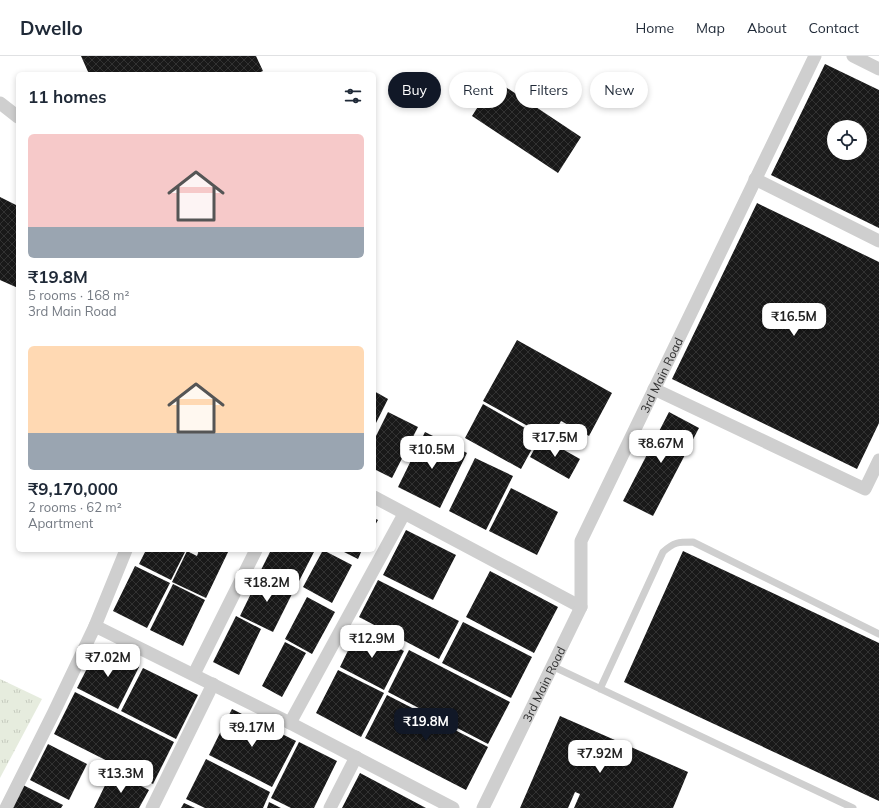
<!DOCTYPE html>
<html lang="en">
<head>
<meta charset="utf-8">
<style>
  :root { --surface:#fff; --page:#f2f2f3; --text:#1f2937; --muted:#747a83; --line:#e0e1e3; --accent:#111827 }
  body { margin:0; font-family:Mulish,sans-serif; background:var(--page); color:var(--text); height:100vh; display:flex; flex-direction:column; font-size:15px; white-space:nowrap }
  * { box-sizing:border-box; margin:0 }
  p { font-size:13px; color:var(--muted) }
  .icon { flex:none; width:22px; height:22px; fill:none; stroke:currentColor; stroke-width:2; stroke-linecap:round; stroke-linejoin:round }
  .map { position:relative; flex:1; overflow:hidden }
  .side { position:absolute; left:16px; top:16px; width:360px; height:480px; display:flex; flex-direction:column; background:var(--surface); border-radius:6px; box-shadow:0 2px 6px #0003 }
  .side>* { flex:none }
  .top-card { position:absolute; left:388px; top:16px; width:380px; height:36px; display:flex; gap:8px }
  .fabs { position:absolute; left:827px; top:64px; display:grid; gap:8px }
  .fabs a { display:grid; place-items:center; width:40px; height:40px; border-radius:50%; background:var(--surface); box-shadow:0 2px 6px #0003; font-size:20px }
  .price { position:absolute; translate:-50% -34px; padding:0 9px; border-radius:8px; background:#fff; color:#222; font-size:13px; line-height:26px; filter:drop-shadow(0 1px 2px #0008) }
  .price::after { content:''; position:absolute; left:50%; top:24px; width:12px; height:9px; margin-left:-6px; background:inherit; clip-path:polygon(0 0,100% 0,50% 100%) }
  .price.current { background:var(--accent); color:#fff }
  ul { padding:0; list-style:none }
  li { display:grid; align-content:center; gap:8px; height:212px; padding:0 12px }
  li span { display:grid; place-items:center; height:124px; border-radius:6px; color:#555 }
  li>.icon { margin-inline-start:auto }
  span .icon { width:72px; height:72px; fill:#fffc; stroke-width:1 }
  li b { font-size:17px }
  h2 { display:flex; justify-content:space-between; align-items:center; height:48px; padding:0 12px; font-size:17px }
  .tag { padding:0 14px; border-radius:18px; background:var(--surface); box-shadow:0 2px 6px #0003; font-size:14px; line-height:36px }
  .tag.current { background:var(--accent); color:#fff }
  header { display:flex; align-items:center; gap:24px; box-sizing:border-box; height:56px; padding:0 20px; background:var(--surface); border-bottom:1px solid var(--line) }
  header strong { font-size:19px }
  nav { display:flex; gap:22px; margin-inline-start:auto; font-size:14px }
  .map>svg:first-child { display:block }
  .grass { fill:url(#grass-tufts) }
  .building { fill:url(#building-cross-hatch); fill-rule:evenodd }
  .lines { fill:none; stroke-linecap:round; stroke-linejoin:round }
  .service { stroke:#cfcfcf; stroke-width:7 }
  .minor { stroke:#cfcfcf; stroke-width:13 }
  .labels { text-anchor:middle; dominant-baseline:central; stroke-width:4; stroke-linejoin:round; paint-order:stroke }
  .street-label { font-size:12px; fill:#323232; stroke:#fff }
</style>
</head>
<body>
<header>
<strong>Dwello</strong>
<nav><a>Home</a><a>Map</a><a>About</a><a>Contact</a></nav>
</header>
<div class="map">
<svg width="879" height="752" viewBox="0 0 879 752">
  <defs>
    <pattern id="grass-tufts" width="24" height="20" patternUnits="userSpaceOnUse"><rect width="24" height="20" fill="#e6ecde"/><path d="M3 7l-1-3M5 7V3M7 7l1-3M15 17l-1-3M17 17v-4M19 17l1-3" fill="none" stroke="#c6cbbf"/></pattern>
    <pattern id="building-cross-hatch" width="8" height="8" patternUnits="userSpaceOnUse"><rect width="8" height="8" fill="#191919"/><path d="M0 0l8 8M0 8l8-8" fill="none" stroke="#323232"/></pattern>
  </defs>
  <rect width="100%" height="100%" fill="#fff"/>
  <path class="grass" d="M0,623l42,20 -42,79z"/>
  <path class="building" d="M81,0h175l7,15 -7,3h-167z
    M825,8l54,26v138l-108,-53zM834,71h26v26h-26z
    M495,24l86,57 -23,36 -86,-57z
    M0,141l18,9v82l-18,-8z
    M757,147l122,59v161l-22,46 -185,-90z
    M517,284l95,53 -23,43 -28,-15 -10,18 -68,-38z
    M374,335l14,8 -14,28z
    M483,348l56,32 -18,33 -56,-31z
    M388,356l30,15 -26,51 -18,-9v-29z
    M669,356l30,16 -46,88 -30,-15z
    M425,376l42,21 -27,55 -42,-21z
    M541,381l39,22 -11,20 -39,-22z
    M475,402l38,18 -27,54 -37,-19z
    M511,432l47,24 -21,43 -48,-24z
    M374,462l4,2 -4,7z
    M406,474l50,25 -23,45 -50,-25z
    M146,494h40l-15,30 -32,-16z
    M199,494h30l-23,48 -34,-16 15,-31 10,5z
    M271,494h44l-19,37 -35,-17z
    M323,494l29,15 -20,38 -29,-16z
    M340,494h22l-4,9z
    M683,495l196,92v158l-255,-119z
    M135,510l35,17 -23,45 -34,-17z
    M490,515l68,36 -24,46 -68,-36z
    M261,517l33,17 -21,42 -33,-16z
    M378,524l81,41 -20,38 -80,-42z
    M173,528l32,16 -22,46 -33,-16z
    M307,541l28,15 -23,42 -27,-15z
    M236,560l25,13 -22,46 -26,-13z
    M463,566l69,35 -21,41 -69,-35z
    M359,572l45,23 -20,39 -44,-23z
    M285,586l21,11 -24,44 -20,-11z
    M98,591l41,20 -21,42 -41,-21z
    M409,594l101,52 -22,42 -100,-52z
    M143,612l55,27 -22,44 -55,-28z
    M338,614l46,23 -23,44 -45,-24z
    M75,636l99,50 -21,42 -99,-50z
    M387,639l101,52 -22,43 -101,-52z
    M232,653l64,32 -24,46 -63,-32z
    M560,660l128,56 -15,36h-99l6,-14 -5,-2 -7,16h-48z
    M299,686l38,19 -23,47h-23l-20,-10z
    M48,688l39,20 -18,36 -39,-20z
    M206,703l64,33 -7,16h-58l-19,-9z
    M112,715l37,19 -10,18h-45z
    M360,717l66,35h-84z
    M23,729l40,20 -2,3h-49z
    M269,746l12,6h-14z
    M184,747l11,5h-14z"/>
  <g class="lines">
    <path class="service" d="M552,610l301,142
      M600,633l63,-137c11,-10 15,-10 30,-10l186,92"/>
    <g class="minor">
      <path d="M853,0l26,13"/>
      <path d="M0,47l18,14"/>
      <path d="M755,123l124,62"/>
      <path d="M654,333l211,100 14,-29"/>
      <path d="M374,441l207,110"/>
      <path d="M95,570l195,97 163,85"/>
      <path d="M194,618l62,-124"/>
      <path d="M290,667l114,-209"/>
      <path d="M6,752l48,-96 41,-86 31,-76"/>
      <path d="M152,752l61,-124"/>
      <path d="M330,752l26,-51"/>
      <path id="s1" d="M483,752l98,-201v-66l234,-485"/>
    </g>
  </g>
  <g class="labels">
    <g class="street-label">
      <text stroke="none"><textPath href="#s1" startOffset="474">3rd Main Road</textPath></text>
      <text stroke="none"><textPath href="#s1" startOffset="138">3rd Main Road</textPath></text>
    </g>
  </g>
</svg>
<div class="fabs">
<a><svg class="icon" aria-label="locate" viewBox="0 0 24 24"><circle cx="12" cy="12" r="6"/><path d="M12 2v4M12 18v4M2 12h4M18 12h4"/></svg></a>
</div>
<b class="price" style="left:794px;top:281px">₹16.5M</b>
<b class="price" style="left:555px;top:402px">₹17.5M</b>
<b class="price" style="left:661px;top:408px">₹8.67M</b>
<b class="price" style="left:432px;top:414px">₹10.5M</b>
<b class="price" style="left:267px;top:547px">₹18.2M</b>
<b class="price" style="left:372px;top:603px">₹12.9M</b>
<b class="price" style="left:108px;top:622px">₹7.02M</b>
<b class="price current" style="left:426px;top:686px">₹19.8M</b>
<b class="price" style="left:252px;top:692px">₹9.17M</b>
<b class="price" style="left:600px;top:718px">₹7.92M</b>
<b class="price" style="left:121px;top:738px">₹13.3M</b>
<div class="top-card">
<a class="tag current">Buy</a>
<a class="tag">Rent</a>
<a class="tag">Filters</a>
<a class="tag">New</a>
</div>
<section class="side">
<h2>11 homes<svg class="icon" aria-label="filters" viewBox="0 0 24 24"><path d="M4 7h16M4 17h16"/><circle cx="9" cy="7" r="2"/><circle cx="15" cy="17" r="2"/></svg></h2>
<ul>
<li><span style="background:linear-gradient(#f6c9c9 75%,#9aa5b1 0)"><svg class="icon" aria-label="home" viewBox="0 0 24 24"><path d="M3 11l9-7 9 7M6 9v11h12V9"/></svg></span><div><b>₹19.8M</b><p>5 rooms · 168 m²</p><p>3rd Main Road</p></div></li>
<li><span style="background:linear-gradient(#ffd9b3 70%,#9aa5b1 0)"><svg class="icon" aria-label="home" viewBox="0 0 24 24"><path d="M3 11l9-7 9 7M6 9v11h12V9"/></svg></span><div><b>₹9,170,000</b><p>2 rooms · 62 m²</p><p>Apartment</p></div></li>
</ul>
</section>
</div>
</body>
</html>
